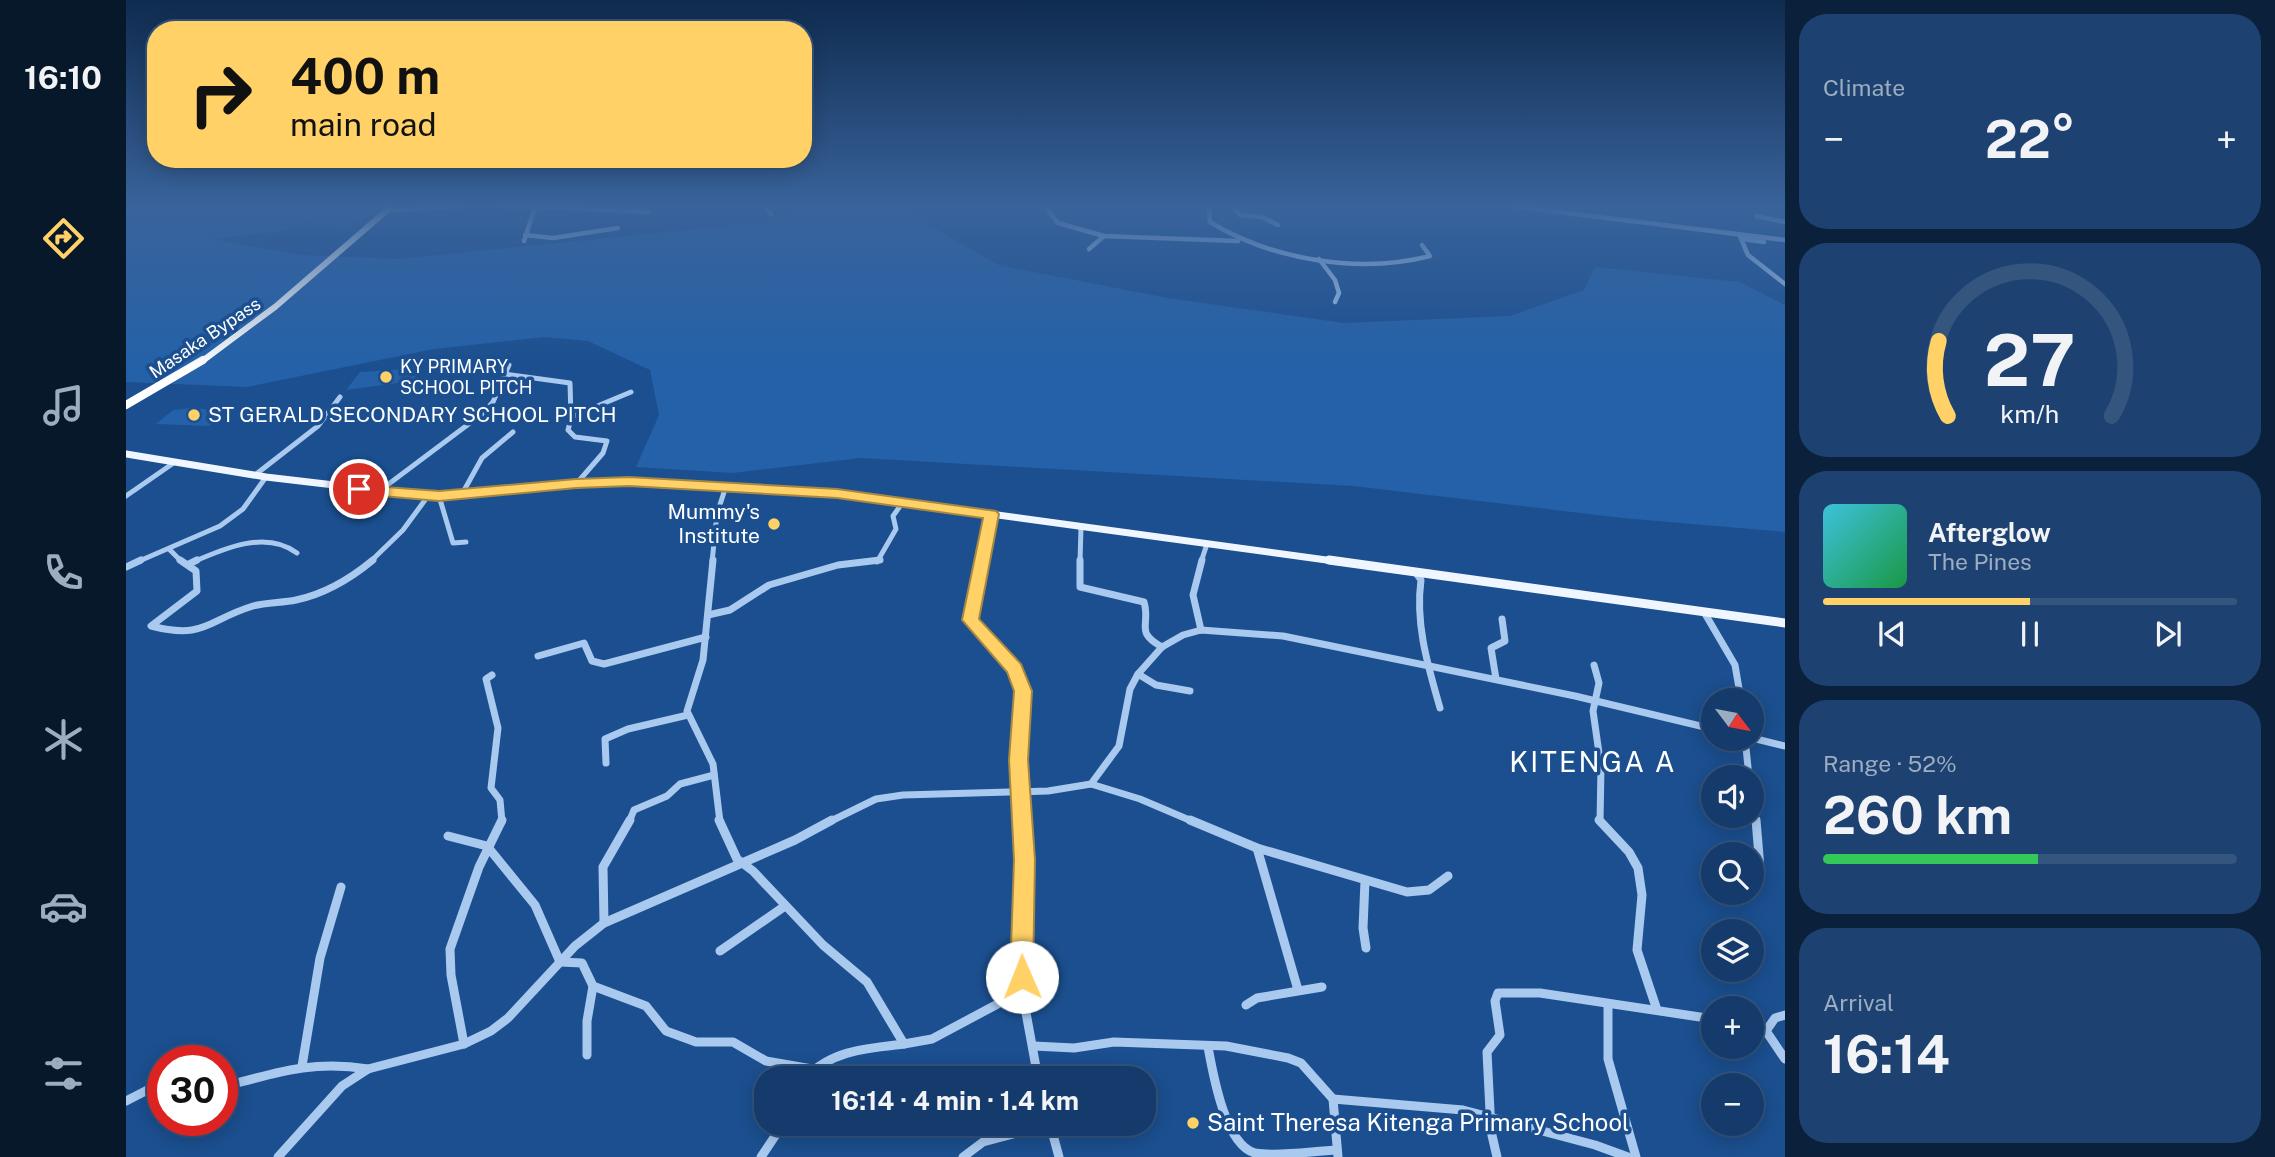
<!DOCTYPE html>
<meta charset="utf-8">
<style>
:root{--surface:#143b6b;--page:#1d4271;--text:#f1f3f6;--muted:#9dadc1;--line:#33557e;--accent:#ffd166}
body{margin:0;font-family:"Public Sans",sans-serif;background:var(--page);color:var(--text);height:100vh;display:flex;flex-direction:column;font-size:26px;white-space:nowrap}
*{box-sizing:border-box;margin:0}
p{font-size:23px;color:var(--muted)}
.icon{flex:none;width:38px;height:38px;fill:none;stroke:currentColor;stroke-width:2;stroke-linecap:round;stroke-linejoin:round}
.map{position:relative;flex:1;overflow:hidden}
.side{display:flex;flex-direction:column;gap:14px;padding:14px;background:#0b203b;width:490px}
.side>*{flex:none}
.guide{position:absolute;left:21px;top:21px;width:665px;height:147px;border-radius:28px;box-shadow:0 4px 18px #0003,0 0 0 2px var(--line);background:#ffd166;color:#111;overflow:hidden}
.needle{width:46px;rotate:122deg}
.buttons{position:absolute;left:1575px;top:688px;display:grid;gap:14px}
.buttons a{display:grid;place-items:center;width:63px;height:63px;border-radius:50%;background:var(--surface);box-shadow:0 4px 18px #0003,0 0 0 2px var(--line);font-size:35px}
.speed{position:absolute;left:21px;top:1045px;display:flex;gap:14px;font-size:35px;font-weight:700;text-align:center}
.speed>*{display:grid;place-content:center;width:91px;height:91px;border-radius:50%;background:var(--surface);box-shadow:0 4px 18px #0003,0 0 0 2px var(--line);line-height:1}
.speed .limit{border:10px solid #d22;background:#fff;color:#111}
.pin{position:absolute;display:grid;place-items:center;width:60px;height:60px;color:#fff;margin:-30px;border:4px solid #fff;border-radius:50%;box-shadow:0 2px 7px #0007}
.me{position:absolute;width:77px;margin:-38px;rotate:359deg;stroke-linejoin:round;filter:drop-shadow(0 0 5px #0008)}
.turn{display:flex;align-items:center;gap:24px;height:147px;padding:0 28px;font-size:32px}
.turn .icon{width:91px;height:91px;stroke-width:2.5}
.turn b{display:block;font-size:49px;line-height:60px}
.big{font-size:52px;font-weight:700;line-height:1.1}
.side .tile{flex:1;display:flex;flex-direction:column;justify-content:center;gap:10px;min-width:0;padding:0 24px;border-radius:28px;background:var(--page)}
.side .dial{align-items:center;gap:0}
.dial svg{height:182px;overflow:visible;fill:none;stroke:var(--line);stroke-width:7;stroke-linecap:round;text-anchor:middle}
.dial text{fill:var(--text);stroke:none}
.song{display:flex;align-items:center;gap:21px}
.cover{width:84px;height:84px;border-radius:10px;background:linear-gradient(135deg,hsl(190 70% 55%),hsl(140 70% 35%))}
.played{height:7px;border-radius:4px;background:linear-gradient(90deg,var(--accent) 50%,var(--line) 50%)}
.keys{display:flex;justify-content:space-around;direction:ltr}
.heat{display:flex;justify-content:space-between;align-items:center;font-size:38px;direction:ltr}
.charge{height:10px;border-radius:5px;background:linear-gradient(90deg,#34c759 52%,var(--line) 0)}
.trip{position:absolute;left:628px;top:1066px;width:402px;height:70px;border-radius:28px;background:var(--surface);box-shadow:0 4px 18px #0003,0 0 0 2px var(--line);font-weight:700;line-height:70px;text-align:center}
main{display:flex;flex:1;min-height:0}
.tabs{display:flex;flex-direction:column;width:126px;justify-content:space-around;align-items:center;background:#08182b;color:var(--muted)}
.tabs .icon{width:49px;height:49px}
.tabs .selected{color:var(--accent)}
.tabs b{font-size:32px;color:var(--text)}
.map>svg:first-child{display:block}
</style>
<main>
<nav class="tabs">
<b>16:10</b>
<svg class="icon selected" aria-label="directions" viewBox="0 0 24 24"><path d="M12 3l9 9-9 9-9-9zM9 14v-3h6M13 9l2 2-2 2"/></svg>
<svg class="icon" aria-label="music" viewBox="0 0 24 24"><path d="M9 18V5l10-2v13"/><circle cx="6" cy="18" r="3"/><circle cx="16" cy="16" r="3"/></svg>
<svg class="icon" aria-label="phone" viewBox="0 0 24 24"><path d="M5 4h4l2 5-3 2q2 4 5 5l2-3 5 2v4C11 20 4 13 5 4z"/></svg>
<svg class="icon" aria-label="climate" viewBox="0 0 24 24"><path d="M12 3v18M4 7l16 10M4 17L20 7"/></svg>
<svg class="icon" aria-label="car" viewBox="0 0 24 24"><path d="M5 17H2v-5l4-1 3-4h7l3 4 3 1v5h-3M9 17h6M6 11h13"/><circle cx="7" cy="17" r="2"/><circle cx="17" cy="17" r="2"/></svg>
<svg class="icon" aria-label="filters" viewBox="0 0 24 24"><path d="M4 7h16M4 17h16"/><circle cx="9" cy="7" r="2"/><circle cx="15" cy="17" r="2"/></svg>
</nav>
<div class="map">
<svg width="1659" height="1157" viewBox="0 0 1659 1157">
<rect width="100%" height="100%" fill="#1b4f8f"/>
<g fill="#2461a8">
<polygon points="0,206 257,206 221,229 178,222 158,231 86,239 175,255 273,259 658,220 677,206 780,206 783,213 872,265 1042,298 1218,323 1384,316 1458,290 1469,267 1614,282 1659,305 1659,532 1496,518 1227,486 735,458 607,473 510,467 533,415 524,370 462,341 418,337 308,349 121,387 0,382"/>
<polygon points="295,368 287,381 220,390 234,372"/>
<polygon points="66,408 99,411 83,426 30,424 47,410"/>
</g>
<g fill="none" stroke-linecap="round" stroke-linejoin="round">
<g stroke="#a9c9ee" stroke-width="4.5">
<polyline points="374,206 395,206"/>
<polyline points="394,206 522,212"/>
<polyline points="639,206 645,214"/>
<polyline points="918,206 932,223 978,236 963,249"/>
<path d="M1083,206l1,16c62,38 149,52 220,34l-8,-11"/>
<polyline points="1106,206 1114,215 1136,217 1152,225"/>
<polyline points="1383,206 1659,240"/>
<polyline points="258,211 338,206"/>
<polyline points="1630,216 1659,222"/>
<polyline points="1613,234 1622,255 1659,284"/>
<polyline points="399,235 427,238 492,228"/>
<polyline points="978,236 1112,241"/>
<polyline points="1616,239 1638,242"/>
<polyline points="398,241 409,207"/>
<polyline points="1193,259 1209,280 1213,293 1209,302"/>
</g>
<g stroke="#a9c9ee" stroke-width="5">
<polyline points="379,374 444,383 445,419 442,430 449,437 481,441 477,453 451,483"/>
<polyline points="445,417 505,392"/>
<polyline points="129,475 192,426 214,397"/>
<polyline points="252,492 356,414 367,402 383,365"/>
<polyline points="336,494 356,458 387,432"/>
<polyline points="0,496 49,462"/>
<polyline points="313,496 327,543 340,542"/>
<polyline points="43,549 56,562"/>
<polyline points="11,562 94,526 117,509 140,477"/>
<path d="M67,562c32,-14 73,-32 104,-9"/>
<polyline points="244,562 277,530 302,496"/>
<polyline points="586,562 591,514 600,486"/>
<polyline points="751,562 770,529 767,516 777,502"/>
<polyline points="856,562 865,515"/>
<polyline points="954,562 955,527"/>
<polyline points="1075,562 1081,544"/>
</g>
<g stroke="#a9c9ee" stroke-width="7">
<path d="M54,560l16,11 1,20 -46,35c54,14 56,-6 102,-20 14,-4 29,-3 43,-6 29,-6 54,-21 77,-40"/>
<polyline points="587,560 577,660 561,711 587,764 594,822"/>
<polyline points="856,560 844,620 889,669 897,691 893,760 896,822"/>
<path d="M954,560v27l64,15c7,24 -10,29 18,45"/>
<polyline points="63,564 71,560"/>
<polyline points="0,567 15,560"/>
<path d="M1290,573l5,7c-6,44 7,86 19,128"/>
<polyline points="1578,612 1609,665 1615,700"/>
<polyline points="582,615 604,610 643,585 712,565 754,560"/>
<polyline points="1075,630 1067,595 1076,560"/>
<polyline points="412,656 458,643 466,661 478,664 580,637"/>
<polyline points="1468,665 1473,683 1467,711 1475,767 1474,822"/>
<polyline points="1012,674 1030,685 1064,691"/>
<polyline points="366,675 360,679 372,728 365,788 374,800 376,822"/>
<polyline points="1370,679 1365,648 1379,641 1376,619"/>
<polyline points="1619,738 1623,777"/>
<polyline points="1626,738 1659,746"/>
<polyline points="480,763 479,739 502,729 562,715"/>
<polyline points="965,784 1014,799 1068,822"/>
<polyline points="1626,795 1630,822"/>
<polyline points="503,822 508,810 541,796 554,784 588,775"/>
<polyline points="703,822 750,799 777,795 922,791 965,784 993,746 1004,689 1012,674 1036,647 1057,635 1075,630 1157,636 1449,696 1587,729"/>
</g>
<g stroke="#a9c9ee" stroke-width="9">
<polyline points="593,820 611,859 627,871 697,945 741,982 778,1044 806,1039 896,991"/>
<polyline points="896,820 896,991 912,1078"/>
<polyline points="1064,820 1131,848 1281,892 1303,890 1322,876"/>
<polyline points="1473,820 1503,852 1512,868 1516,895 1511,950 1530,1007"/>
<polyline points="1630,820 1634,868"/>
<polyline points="322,836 361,846 409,905 434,962 456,963 467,986 520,1006 540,1031 570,1042 607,1042 640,1061 686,1069"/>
<polyline points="1131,848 1172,990"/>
<polyline points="1239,881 1237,928 1240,948"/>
<polyline points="478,923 477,867 504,820"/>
<polyline points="594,951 659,906"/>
<polyline points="1120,1005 1131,998 1196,987"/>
<polyline points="1482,1006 1482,1059 1510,1157"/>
<polyline points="1626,1029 1640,1031 1659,1059"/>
<polyline points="1640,1031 1649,1018 1659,1015"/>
<polyline points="338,1044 325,975 324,949 353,867 376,820"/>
<polyline points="908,1046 948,1048 988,1042 1100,1046 1162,1058 1175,1063 1207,1099 1212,1157"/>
<path d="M1082,1047c5,27 17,98 47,106 24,4 57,-2 82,-3"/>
<polyline points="461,1055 461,1021 467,986"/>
<polyline points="176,1066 194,958 215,887"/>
<path d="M680,1078c25,-28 63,-30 98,-34"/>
<path d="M96,1087c54,-14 89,-27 146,-18"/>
<polyline points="1207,1099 1337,1110 1469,1145 1502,1157"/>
<polyline points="0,1101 37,1082"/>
<polyline points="924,1124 933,1157"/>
<polyline points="152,1157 216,1086 242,1069 338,1044 365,1031 382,1018 449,946 478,923 669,840 706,820"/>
<polyline points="635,1157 657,1124"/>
<polyline points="837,1157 857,1142 924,1124"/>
<polyline points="1371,1157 1365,1131 1361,1052 1374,1035 1369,1001 1372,993 1414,993 1587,1019"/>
</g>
<polyline stroke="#f0f6ff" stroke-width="7" points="0,454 140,477 302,496 491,482 711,493 1215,562"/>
<polyline stroke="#f0f6ff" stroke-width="9" points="1203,560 1659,623"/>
<polyline stroke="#fff" stroke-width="6" points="75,362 149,307 266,206"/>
<polyline stroke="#fff" stroke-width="8" points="0,405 77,360"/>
</g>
<linearGradient id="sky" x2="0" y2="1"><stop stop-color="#0f2b4f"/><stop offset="0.56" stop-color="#39639b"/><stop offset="1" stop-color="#39639b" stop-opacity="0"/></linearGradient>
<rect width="1659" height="368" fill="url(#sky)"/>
<polygon fill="#ffd166" stroke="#a68842" stroke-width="2" points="503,477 711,489 870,511 873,514 853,619 895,664 906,691 902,760 909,860 907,977 904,985 896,988 888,985 884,977 888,860 883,760 888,691 881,672 836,620 857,518 711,498 503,486 450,488 313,501 233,494 226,489 233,485 313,491 450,479"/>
<g fill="#ffd166" stroke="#1b4f8f" stroke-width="2.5">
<circle cx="260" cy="377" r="7"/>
<circle cx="68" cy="415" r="7"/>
<circle cx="648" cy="524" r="7"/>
<circle cx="1067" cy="1123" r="7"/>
</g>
<g text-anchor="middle" stroke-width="7" stroke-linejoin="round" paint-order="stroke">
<g font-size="18" fill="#fff" stroke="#1b4f8f">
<text transform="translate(79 338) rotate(-34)" y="6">Masaka Bypass</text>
</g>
<g font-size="18" fill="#fff" stroke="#1b4f8f" text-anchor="start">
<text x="274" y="373">KY PRIMARY<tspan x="274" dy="21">SCHOOL PITCH</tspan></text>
</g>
<g font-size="21" fill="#fff" stroke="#1b4f8f" text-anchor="start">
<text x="82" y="422">ST GERALD SECONDARY SCHOOL PITCH</text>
<text x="634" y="519" text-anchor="end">Mummy's<tspan x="634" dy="24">Institute</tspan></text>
</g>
<g font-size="24" fill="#fff" stroke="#1b4f8f" text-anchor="start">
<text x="1081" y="1131">Saint Theresa Kitenga Primary School</text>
</g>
<g font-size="28" letter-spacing="2" fill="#fff" stroke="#1b4f8f">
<text x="1467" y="772">KITENGA A</text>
</g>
</g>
</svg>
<div class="buttons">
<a><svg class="needle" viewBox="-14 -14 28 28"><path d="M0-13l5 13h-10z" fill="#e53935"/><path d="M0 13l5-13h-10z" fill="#9dadc1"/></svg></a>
<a><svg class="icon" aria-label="sound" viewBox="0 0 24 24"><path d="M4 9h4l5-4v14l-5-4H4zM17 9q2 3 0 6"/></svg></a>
<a><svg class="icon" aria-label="search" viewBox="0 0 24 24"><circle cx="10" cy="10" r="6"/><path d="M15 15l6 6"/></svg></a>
<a><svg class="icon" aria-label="layers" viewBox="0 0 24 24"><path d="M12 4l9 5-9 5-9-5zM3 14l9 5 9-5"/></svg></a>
<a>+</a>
<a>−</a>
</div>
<div class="speed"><div class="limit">30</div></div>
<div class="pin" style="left:233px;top:489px;background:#d93025"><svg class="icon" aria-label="arrive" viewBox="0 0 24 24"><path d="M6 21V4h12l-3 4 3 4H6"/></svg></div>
<svg class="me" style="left:896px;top:977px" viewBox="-20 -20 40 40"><circle r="19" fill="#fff"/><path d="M0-13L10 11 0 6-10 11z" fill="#ffd166"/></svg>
<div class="trip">16:14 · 4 min · 1.4 km</div>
<div class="guide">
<div class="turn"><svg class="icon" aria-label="right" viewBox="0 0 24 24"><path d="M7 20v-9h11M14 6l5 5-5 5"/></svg><div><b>400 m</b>main road</div></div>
</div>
</div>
<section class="side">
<div class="tile"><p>Climate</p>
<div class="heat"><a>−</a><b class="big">22°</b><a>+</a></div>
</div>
<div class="tile dial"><svg viewBox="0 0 100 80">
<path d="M14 69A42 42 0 1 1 86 69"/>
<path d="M14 69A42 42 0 0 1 10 36" stroke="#ffd166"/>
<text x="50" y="56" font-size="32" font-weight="700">27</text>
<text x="50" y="72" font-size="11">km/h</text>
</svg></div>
<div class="tile">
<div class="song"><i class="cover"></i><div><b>Afterglow</b><p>The Pines</p></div></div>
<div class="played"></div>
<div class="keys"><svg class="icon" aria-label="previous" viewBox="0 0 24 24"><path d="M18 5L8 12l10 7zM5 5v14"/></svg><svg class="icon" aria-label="pause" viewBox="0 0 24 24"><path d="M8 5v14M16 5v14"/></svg><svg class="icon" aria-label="next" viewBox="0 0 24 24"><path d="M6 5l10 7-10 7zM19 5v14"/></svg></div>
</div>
<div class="tile"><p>Range · 52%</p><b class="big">260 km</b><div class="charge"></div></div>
<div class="tile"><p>Arrival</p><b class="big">16:14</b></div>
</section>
</main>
